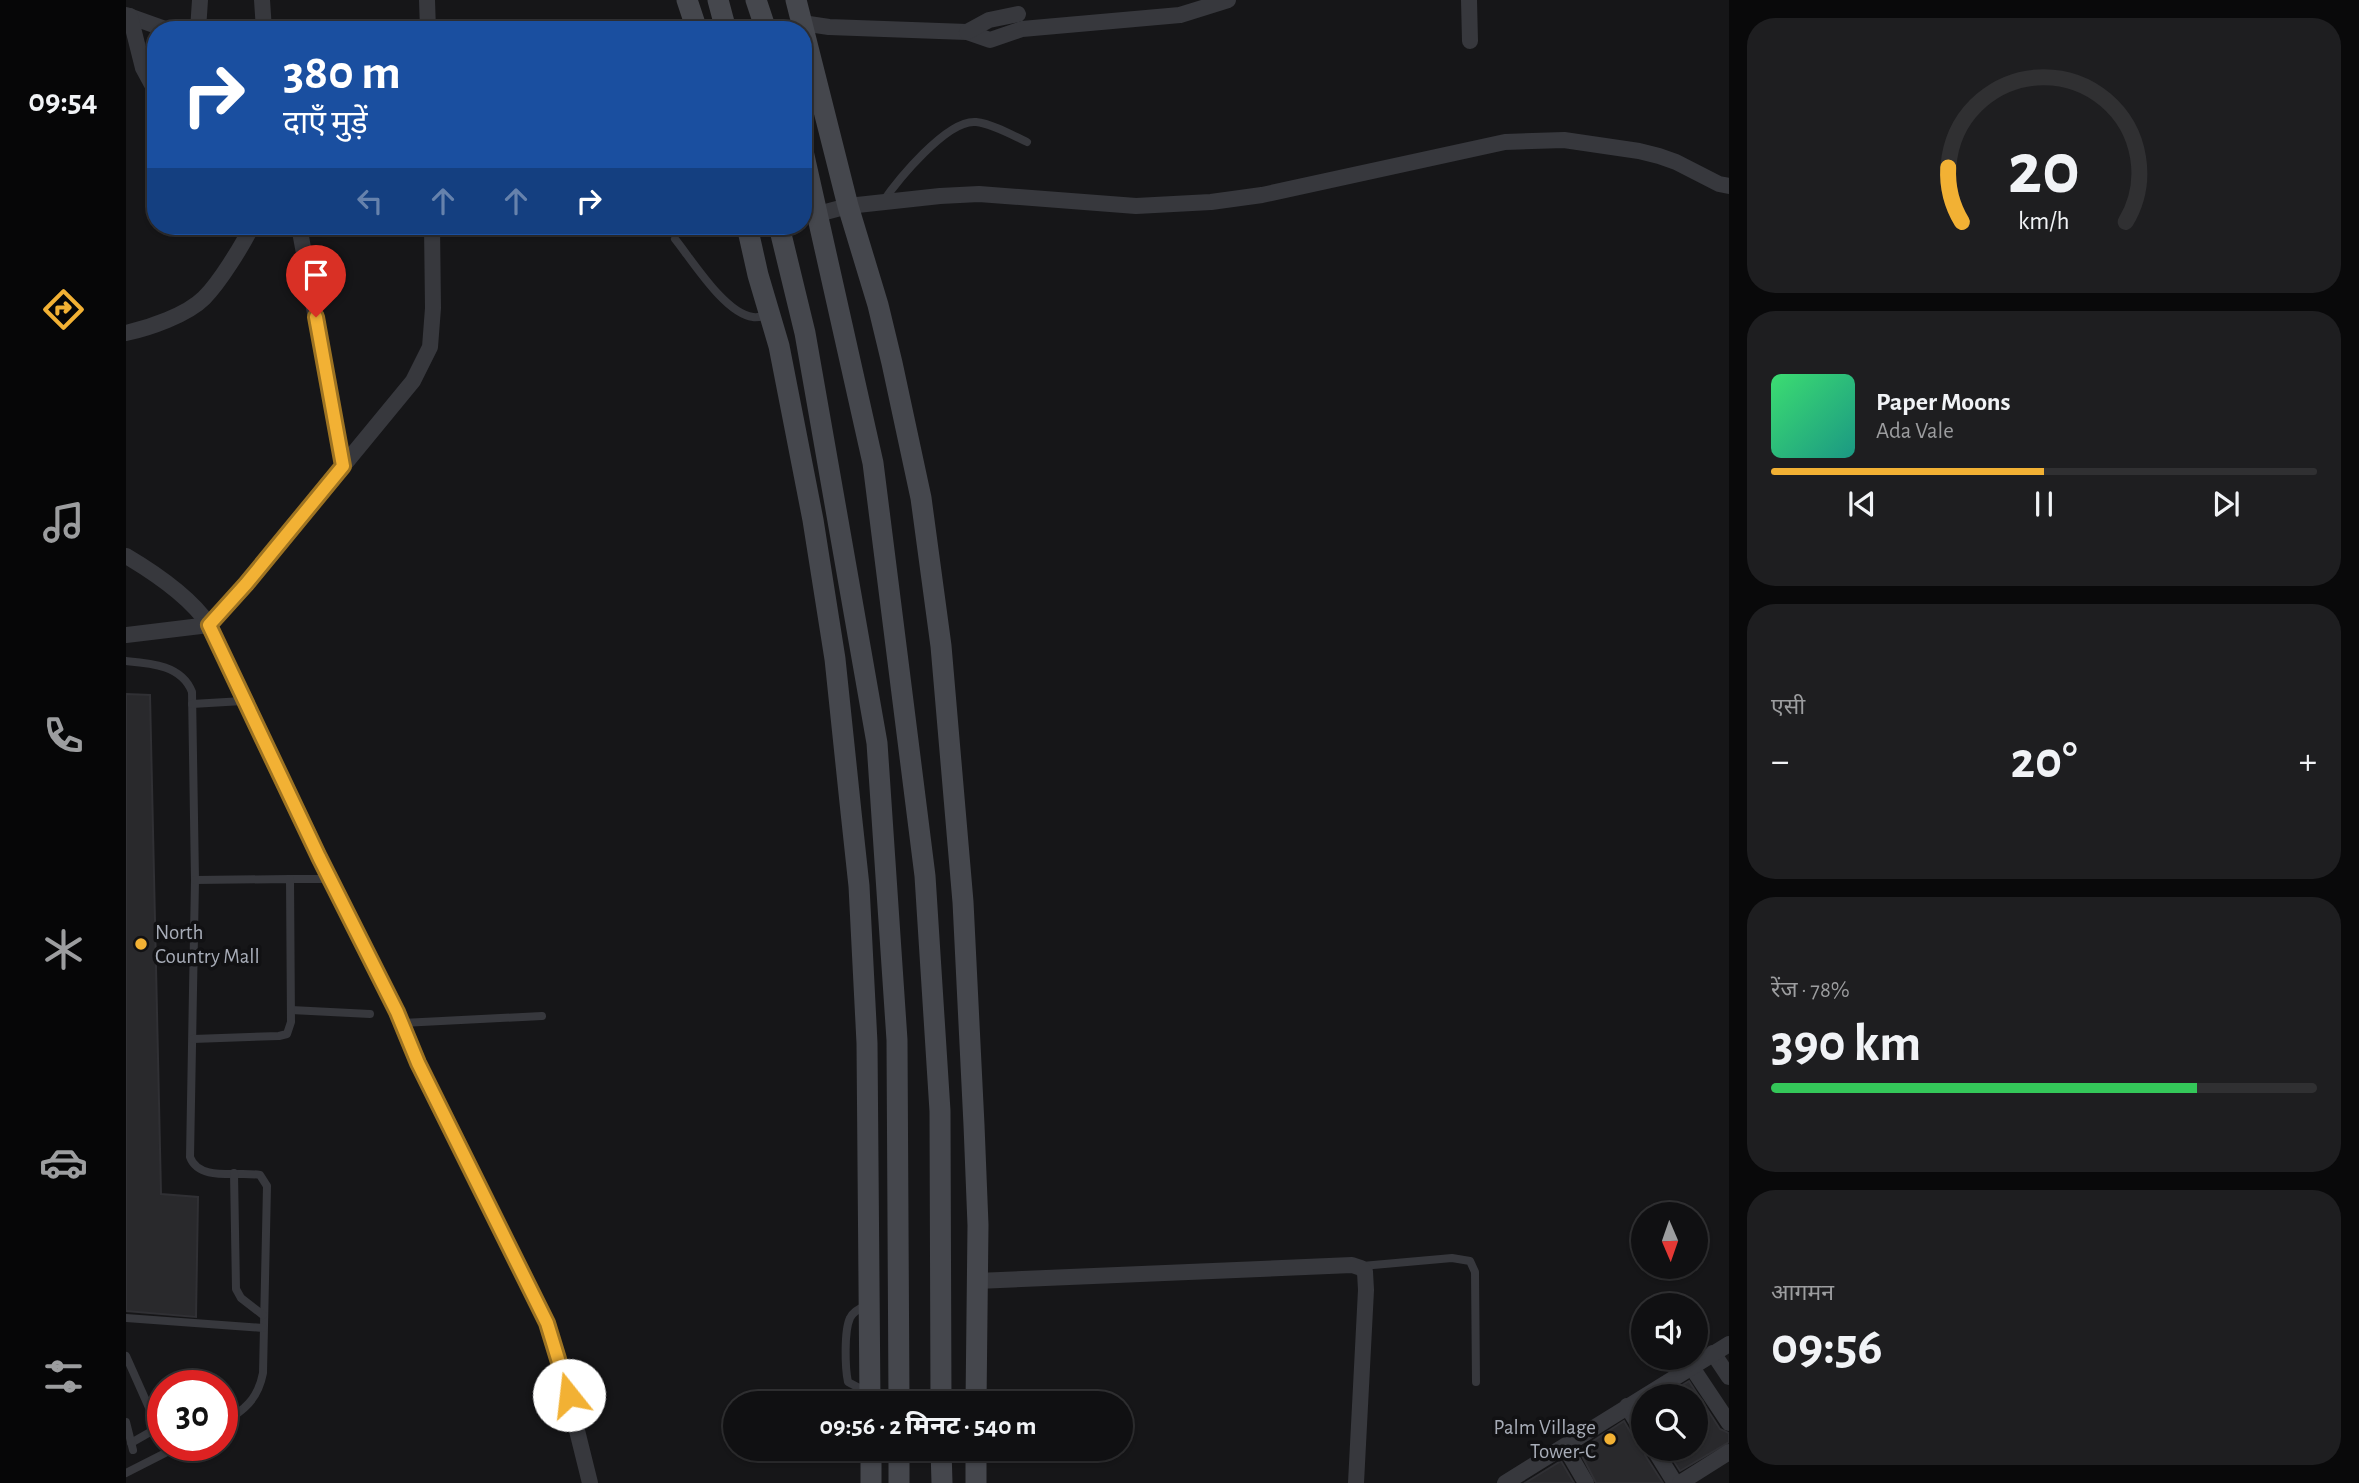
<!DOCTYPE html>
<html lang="hi">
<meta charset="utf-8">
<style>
:root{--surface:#101012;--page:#1e1e20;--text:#f1f3f6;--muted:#9c9d9f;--line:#303032;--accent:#f2b134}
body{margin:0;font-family:"Alegreya Sans","Noto Sans Devanagari",sans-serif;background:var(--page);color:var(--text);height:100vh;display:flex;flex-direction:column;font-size:26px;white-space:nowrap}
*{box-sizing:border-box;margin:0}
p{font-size:23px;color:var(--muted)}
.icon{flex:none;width:38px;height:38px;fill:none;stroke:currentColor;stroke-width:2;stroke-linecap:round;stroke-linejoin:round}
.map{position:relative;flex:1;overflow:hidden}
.details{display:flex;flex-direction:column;gap:18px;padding:18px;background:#09090a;width:630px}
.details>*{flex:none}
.hud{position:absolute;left:21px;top:21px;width:665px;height:214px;border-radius:28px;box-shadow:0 2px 5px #0004,0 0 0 2px var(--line);background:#1a4fa0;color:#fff;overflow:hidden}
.needle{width:46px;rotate:178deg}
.fabs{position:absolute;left:1505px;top:1202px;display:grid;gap:14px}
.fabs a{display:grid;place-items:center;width:77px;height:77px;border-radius:50%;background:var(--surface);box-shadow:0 2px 5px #0004,0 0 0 2px var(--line);font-size:35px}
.speed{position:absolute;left:21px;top:1370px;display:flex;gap:14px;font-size:35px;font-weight:700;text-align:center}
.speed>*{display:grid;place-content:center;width:91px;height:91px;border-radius:50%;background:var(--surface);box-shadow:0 2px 5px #0004,0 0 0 2px var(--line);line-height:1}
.speed .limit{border:10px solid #d22;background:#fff;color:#111}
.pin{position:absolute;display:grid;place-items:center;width:60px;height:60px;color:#fff;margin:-72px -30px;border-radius:50% 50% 50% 0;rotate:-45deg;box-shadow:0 0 7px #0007}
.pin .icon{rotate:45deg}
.me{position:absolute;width:77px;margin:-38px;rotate:344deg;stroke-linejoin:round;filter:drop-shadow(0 0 5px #0008)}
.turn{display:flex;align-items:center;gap:24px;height:147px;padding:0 21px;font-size:32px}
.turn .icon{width:91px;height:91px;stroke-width:2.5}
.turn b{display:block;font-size:49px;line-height:60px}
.lanes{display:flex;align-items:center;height:66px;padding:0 21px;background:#0003;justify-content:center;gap:35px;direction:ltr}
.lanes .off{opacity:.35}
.big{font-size:52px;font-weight:700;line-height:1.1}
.details .tile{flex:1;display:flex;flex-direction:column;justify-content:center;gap:10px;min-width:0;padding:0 24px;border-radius:28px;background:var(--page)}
.details .dial{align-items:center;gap:0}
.dial svg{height:182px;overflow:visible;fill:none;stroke:var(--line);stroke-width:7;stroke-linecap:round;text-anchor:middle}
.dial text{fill:var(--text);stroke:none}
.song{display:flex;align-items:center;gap:21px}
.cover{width:84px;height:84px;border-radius:10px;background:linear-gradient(135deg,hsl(140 70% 55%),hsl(170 70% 35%))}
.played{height:7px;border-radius:4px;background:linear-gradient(90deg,var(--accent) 50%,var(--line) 50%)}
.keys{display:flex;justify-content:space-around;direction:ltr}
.heat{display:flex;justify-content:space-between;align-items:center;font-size:38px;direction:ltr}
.charge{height:10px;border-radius:5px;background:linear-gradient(90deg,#34c759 78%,var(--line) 0)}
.trip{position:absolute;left:597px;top:1391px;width:410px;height:70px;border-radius:35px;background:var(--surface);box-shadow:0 2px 5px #0004,0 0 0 2px var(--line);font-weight:700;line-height:70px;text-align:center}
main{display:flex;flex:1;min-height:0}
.menu{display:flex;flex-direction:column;width:126px;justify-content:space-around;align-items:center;background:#060607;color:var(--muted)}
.menu .icon{width:49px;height:49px}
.menu .current{color:var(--accent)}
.menu b{font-size:32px;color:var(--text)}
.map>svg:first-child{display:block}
</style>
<main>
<nav class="menu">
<b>09:54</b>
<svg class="icon current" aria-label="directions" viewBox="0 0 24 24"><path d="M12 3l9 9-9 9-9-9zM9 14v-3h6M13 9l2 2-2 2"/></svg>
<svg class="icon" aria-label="music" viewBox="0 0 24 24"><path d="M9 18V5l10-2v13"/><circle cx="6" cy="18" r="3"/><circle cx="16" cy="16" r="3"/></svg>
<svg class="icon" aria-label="phone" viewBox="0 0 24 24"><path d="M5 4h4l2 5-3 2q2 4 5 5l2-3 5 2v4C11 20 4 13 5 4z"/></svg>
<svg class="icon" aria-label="climate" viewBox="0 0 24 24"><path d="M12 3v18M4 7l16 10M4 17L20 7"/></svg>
<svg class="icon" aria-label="car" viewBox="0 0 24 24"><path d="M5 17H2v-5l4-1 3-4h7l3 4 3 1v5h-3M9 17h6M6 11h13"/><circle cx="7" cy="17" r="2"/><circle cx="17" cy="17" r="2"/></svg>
<svg class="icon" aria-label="filters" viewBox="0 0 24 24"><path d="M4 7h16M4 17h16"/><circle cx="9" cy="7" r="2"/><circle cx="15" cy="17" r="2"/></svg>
</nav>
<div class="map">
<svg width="1603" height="1483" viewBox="0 0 1603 1483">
<rect width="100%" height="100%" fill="#161618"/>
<g fill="#29292c" stroke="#303034" stroke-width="2">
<polygon points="0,694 24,695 35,1194 72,1197 70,1317 0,1311"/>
<polygon points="1563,1381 1594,1429 1603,1433 1603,1442 1554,1471 1540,1449 1570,1449 1570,1396 1538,1396"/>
<polygon points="1498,1421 1508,1438 1517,1442 1519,1455 1537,1483 1470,1483 1453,1450"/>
<polygon points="1435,1461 1448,1483 1399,1483"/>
</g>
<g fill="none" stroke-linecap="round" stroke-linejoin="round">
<g stroke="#37383d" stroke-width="8">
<path d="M756,203c15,-22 65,-84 94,-81 17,2 36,13 51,20"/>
<path d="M549,239c17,21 50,75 78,78 6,1 11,-1 17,-3"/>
<path d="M0,661c24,2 56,4 66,31l3,188 -5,277c9,25 49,14 70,18l7,11 -4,187c-5,26 -19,38 -41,50"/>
<polyline points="66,704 117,701"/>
<polyline points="164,879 203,879"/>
<polyline points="165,1010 244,1014"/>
<polyline points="276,1023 416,1016"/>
<polyline points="67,1039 153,1036 161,1034 165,1022 164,879 69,880"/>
<polyline points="108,1173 110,1289 115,1298 137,1315"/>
<polyline points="1236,1266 1326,1258 1344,1261 1349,1272 1350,1382"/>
<polyline points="0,1318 137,1328"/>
<polyline points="0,1356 29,1421 26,1431 5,1443"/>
<path d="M741,1392l-19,-10c-3,-14 -4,-51 2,-64 3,-7 11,-10 18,-14"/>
<polyline points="0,1422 7,1450"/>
<polyline points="0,1473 53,1446"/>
</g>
<g stroke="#37383d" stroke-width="16">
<polyline points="136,0 138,30"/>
<polyline points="301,0 302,30"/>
<polyline points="1343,0 1344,41"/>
<polyline points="0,15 42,30"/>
<polyline points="4,16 17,68 30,92"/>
<polyline points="676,23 703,27 841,32 864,40 896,29 1054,15 1102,0"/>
<polyline points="72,30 74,0"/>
<polyline points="841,32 863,20 892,14"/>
<polyline points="692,214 722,206 814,196 853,194 1010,206 1085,202 1136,195 1379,142 1438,140 1513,151 1533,156 1550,162 1593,184 1603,186"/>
<polyline points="173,226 217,466"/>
<path d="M0,333c23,-5 61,-18 78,-35 16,-16 38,-52 48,-72"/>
<path d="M0,556c27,16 65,42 83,69l121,254 67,132 21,52 129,260 16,51 27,109"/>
<polyline points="0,635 83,625 120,584 287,381 304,347 307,308 306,226"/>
<polyline points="851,1281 1226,1265 1235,1268 1239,1272 1240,1290 1230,1483"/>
<polyline points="1587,1353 1603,1377"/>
<polyline points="1565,1366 1603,1423"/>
<polyline points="1501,1406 1517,1432"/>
<polyline points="1439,1447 1460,1483"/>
<polyline points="1528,1449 1549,1483"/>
<polyline points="1379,1483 1603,1344"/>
<polyline points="1554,1483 1603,1452"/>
</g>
<g stroke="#45474d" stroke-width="21">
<polyline points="561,0 571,30"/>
<polyline points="592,0 600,30"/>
<polyline points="630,0 640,30"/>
<polyline points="670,0 722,206 752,305 766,363 795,498 815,646 837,902 848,1125 852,1225 850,1404"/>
<polyline points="677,151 747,463 799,876 814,1111 815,1404"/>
<polyline points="621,226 632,275 653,346 687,520 709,659 725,812 733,886 741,1043 744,1404"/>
<polyline points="653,226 679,333 751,743 771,1040 773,1404"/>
<polyline points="773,1449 773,1483"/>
<polyline points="815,1449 816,1483"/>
<polyline points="745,1483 745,1449"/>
<polyline points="850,1483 850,1449"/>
</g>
</g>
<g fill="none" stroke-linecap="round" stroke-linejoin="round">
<g stroke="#9d7322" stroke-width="18">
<polyline id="route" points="190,317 217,466 120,584 83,625 193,857 271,1012 292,1063 421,1323 443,1395"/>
</g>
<use href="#route" stroke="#f2b134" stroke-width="12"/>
</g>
<g fill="#f2b134" stroke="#111113" stroke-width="2.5">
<circle cx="15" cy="944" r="7"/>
<circle cx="1484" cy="1439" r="7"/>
</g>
<g text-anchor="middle" stroke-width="7" stroke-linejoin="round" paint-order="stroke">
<g font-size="21" fill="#a8adb8" stroke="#111113" text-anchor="start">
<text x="29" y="939">North<tspan x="29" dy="24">Country Mall</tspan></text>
<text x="1470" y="1434" text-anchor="end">Palm Village<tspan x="1470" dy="24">Tower-C</tspan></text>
</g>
</g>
</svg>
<div class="fabs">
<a><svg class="needle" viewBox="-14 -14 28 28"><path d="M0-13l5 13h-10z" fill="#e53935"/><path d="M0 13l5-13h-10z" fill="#9c9d9f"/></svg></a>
<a><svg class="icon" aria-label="sound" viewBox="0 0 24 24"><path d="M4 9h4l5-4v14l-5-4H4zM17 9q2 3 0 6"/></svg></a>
<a><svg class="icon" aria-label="search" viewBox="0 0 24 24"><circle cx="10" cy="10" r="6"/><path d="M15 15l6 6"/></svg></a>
</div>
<div class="speed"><div class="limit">30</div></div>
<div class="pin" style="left:190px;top:317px;background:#d93025"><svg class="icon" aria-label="arrive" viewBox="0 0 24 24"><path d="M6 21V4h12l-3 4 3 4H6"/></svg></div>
<svg class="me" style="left:443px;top:1395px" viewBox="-20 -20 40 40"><circle r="19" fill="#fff"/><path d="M0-13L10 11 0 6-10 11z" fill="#f2b134"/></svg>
<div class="trip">09:56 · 2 मिनट · 540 m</div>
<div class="hud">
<div class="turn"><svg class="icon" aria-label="right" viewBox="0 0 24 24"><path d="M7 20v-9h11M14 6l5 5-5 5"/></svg><div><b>380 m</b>दाएँ मुड़ें</div></div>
<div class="lanes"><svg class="icon off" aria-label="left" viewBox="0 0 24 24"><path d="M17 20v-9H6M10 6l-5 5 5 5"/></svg><svg class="icon off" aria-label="ahead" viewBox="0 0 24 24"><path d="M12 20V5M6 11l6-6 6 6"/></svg><svg class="icon off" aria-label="ahead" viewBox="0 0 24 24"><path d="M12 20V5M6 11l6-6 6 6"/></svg><svg class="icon" aria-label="right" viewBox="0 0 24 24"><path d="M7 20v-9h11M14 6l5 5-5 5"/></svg></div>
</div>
</div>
<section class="details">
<div class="tile dial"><svg viewBox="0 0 100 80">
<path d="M14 69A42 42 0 1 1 86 69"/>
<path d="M14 69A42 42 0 0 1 8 45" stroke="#f2b134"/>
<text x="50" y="56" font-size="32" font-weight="700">20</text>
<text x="50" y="72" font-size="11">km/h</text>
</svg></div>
<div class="tile">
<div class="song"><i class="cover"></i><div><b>Paper Moons</b><p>Ada Vale</p></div></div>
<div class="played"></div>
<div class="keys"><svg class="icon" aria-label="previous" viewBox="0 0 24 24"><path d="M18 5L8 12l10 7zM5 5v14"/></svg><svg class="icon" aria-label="pause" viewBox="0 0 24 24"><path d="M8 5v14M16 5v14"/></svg><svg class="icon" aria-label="next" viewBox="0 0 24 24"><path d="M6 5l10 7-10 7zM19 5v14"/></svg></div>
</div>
<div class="tile"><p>एसी</p>
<div class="heat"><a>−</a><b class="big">20°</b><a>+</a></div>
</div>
<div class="tile"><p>रेंज · 78%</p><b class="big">390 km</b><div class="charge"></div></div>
<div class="tile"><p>आगमन</p><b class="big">09:56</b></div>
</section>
</main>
